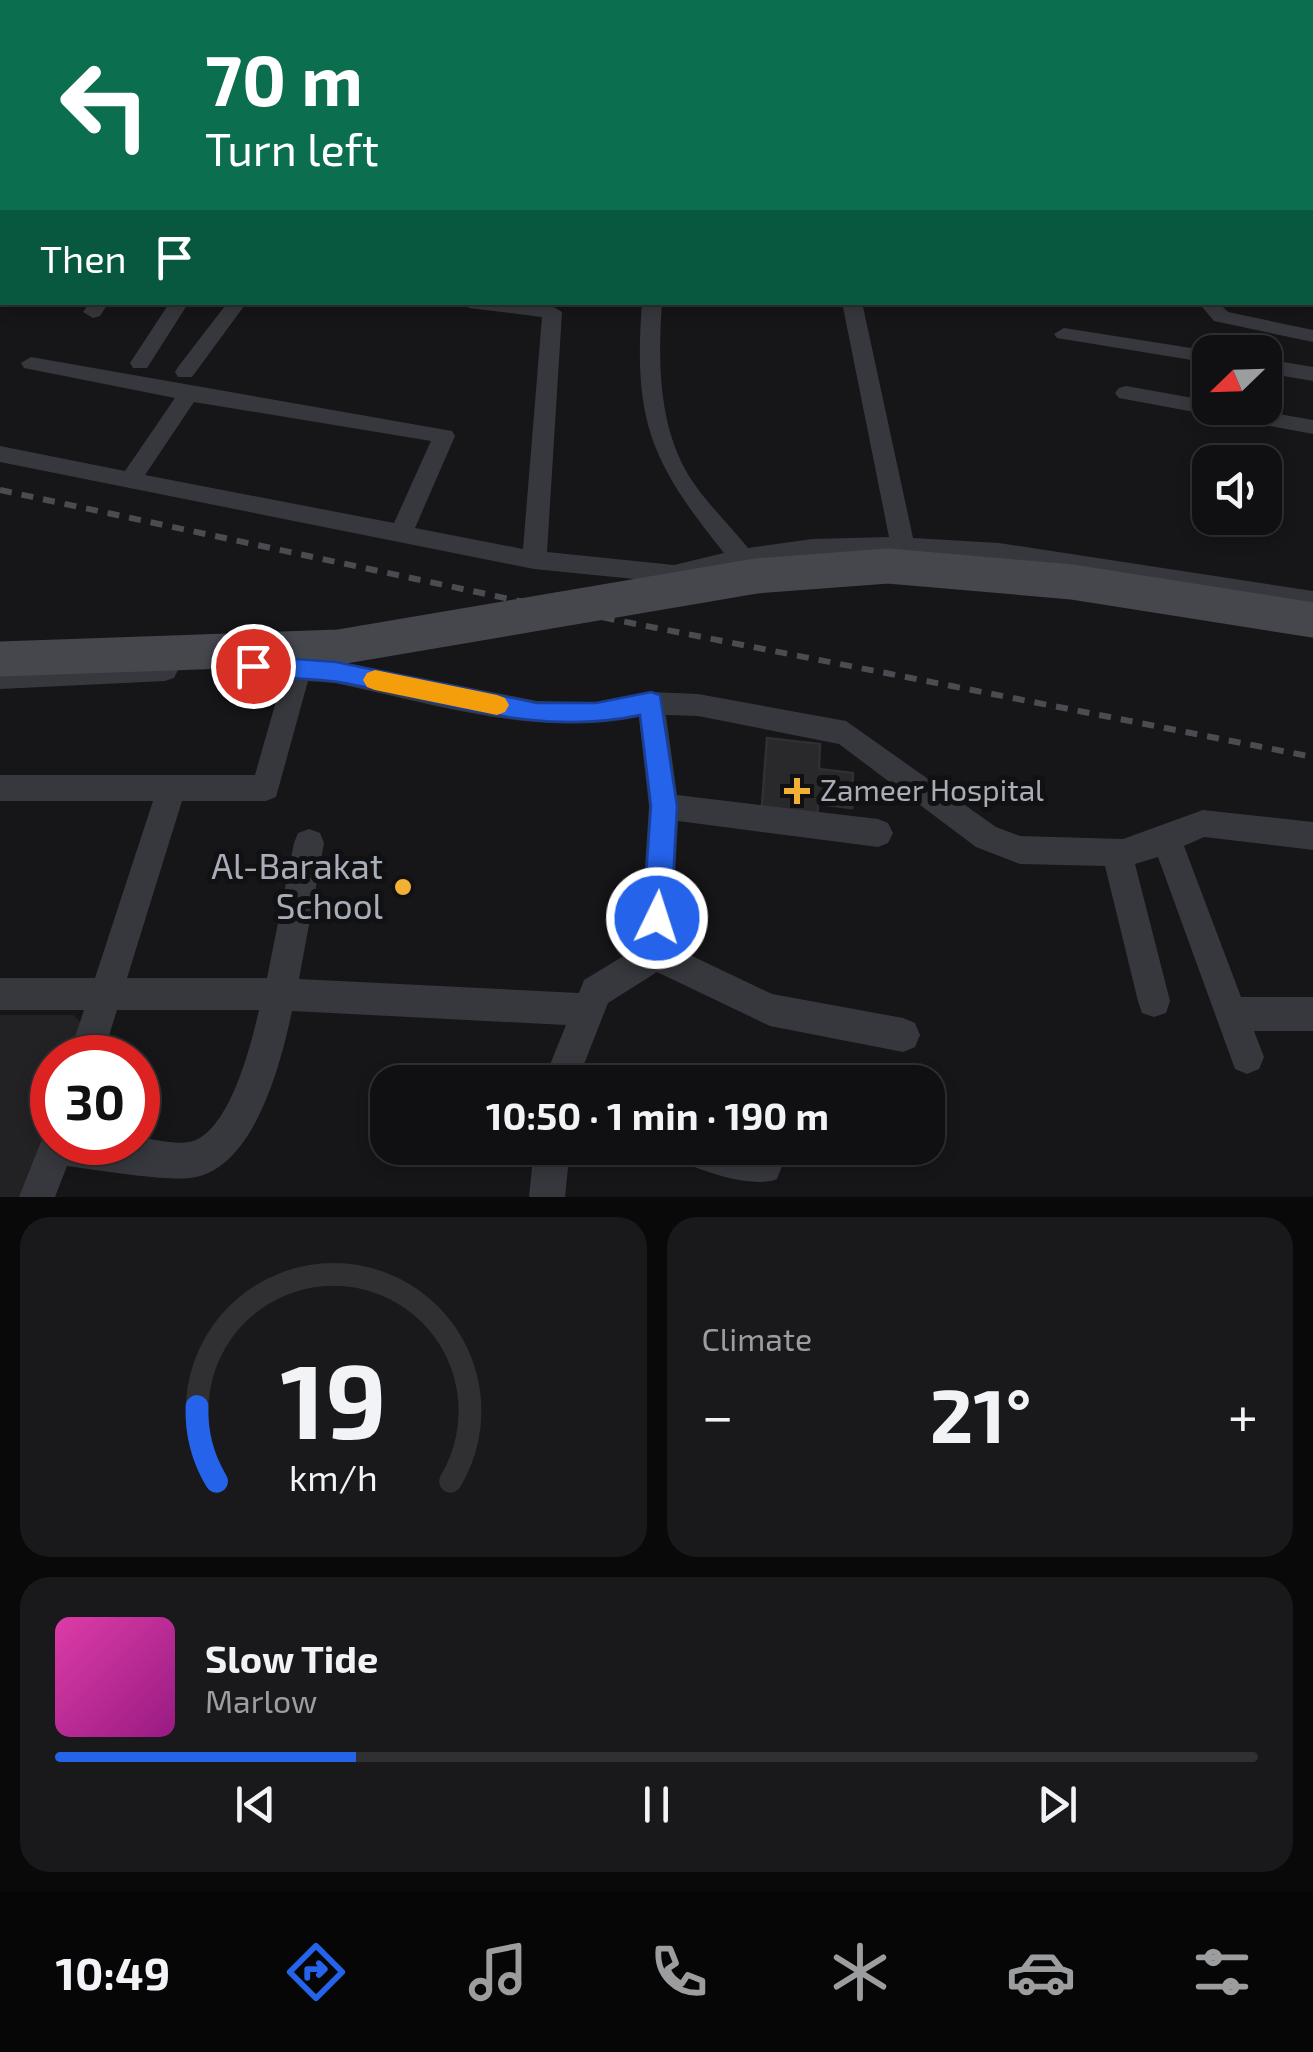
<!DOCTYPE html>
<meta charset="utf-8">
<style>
:root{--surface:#101012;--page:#19191b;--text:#f1f3f6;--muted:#9c9d9f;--line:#303032;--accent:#2563eb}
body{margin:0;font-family:"Exo 2",sans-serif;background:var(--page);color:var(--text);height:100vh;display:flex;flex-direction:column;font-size:38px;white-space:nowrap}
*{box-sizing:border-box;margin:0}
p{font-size:32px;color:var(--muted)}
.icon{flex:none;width:55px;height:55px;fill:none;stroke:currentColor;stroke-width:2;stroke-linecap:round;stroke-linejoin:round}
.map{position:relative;height:1197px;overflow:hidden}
.details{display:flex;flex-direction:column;gap:20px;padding:20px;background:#09090a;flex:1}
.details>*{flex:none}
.guide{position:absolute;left:0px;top:0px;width:1315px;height:305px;box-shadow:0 5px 15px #0003,0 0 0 2px var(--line);background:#0b6e4f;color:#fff;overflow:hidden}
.needle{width:65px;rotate:247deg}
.tools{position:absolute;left:1192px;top:335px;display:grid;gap:20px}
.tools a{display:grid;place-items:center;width:90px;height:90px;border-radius:20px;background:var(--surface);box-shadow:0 5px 15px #0003,0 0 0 2px var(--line);font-size:50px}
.speed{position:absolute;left:30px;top:1035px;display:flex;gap:20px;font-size:50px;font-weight:700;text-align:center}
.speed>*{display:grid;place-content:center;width:130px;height:130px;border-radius:50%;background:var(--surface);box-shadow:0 5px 15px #0003,0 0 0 2px var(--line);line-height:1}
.speed .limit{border:15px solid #d22;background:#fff;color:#111}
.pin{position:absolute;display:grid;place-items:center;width:85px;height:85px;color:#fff;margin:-42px;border:5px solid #fff;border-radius:50%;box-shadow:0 2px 10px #0007}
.me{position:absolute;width:110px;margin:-55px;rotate:4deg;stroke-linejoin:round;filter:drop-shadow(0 0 8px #0008)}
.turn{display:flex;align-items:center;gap:35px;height:210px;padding:0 40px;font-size:45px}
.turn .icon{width:130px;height:130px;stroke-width:2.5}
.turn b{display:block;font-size:70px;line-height:85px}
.then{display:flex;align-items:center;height:95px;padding:0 40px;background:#0003;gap:20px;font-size:38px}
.big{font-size:75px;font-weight:700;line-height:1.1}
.details .tile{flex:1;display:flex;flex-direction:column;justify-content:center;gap:15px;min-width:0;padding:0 35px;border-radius:30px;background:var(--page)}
.details .dial{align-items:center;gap:0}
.dial svg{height:260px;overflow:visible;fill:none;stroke:var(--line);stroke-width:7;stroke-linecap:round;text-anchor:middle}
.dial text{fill:var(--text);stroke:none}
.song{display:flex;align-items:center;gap:30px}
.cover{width:120px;height:120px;border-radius:15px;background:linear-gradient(135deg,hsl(320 70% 55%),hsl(310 70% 35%))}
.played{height:10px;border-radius:5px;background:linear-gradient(90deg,var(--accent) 25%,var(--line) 25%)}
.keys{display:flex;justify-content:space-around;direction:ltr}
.heat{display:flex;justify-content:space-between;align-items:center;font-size:55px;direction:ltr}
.details .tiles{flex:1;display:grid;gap:20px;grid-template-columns:1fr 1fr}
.tile:last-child{grid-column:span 2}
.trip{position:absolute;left:370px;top:1065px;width:575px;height:100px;border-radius:30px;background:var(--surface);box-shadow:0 5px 15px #0003,0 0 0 2px var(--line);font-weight:700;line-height:100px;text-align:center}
.tabs{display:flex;height:160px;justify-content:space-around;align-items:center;background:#060607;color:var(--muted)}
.tabs .icon{width:70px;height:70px}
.tabs .current{color:var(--accent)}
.tabs b{font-size:45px;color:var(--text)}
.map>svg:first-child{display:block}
</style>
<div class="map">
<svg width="1313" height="1197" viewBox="0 0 1313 1197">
<rect width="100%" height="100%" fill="#161618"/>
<polygon fill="#222225" points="0,1015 73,1015 93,1033 83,1057 52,1058 52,1138 30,1197 0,1197"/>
<polygon fill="#29292c" stroke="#303034" stroke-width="2.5" points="767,738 820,744 819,769 853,773 852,808 818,804 817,825 761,818"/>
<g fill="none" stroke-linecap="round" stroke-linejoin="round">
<g fill="#37383d" fill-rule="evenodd">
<polygon points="169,0 186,0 188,2 171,2"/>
<polygon points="755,0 769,0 770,2 757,2"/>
<polygon points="909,0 923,0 923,2 910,2"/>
<polygon points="939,0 953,0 954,2 941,2"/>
<polygon points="1012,0 1026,0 1026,2 1013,2"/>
<polygon points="1093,0 1141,0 1143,2 1095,2"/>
<polygon points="1151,0 1165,0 1166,2 1153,2"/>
<polygon points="1189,0 1203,0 1204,2 1191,2"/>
<polygon points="1246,0 1261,0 1263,2 1248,2"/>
<polygon points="1313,0 1313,8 1312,8 1312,2 1306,2"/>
<rect x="1312" y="35" width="1" height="9"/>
<rect x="1312" y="73" width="1" height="8"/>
<rect x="1312" y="134" width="1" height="10"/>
<rect x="1312" y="171" width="1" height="10"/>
<rect x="1312" y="226" width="1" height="10"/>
<polygon points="90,302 109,302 100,316 93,318 83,312"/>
<polygon points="170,302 189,302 147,368 133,368 130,363"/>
<polygon points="228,302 247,302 192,377 178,377 175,372 178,367"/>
<path d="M460,302c28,0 79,-8 102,10l-15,240 127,13 50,-12c-73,-91 -91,-131 -82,-251h20c-4,58 -4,123 27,174 16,26 40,48 59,72l64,-9 77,-2 -47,-235h20l51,236 86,5 314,48v20l-314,-50 -96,-6 -91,2 -70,10 -68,16 -140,-14 -534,-107v-16l125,25 50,-73 -151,-30 -3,-5 10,-6 421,74 3,5 -40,92 108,21 19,-232 -73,-9zM194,402l237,39 -37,82 -249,-48z"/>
<polygon points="1198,302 1218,302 1228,312 1313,330 1313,342 1214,321"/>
<polygon points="1064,328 1210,351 1217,352 1210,352 1210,363 1057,338 1054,334"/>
<polygon points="1265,359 1313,367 1313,381 1265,373"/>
<polygon points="1126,386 1210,401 1210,408 1245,408 1313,420 1313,434 1119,398 1115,393 1119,388"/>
<path d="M234,656l101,5 202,40 59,1 55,-10 47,2 148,27 150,106 24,9 103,3 80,-29 110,12v28l-109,-13 -20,9 57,151h72v34h-59l10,26 -5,12 -12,5 -12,-5 -77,-212 -23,7 35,137 -4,12 -12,4 -12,-4 -4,-12 -33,-135 -85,-2 -44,-17 -137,-103 -141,-28 -32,-1 11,80 201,24 10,4 5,10 -5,10 -10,4 -200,-26 -7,125 101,48 131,24 12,5 5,12 -5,12 -12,5 -133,-26 -113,-54 -49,31 -31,79h-34l23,-57 -274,-14c-11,52 -38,160 -102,167 -28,3 -92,-8 -123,-12l-12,31h-36l27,-68 6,-2v15h86v-5c16,2 39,9 55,4 37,-12 58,-96 66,-131h-142l-15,48h-34l16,-48h-84v-32h95l58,-177h-153v-26h255l27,-95 -57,-5 -4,-8 4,-8zM308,681l27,2c100,21 202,55 304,34l10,89 -9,140 -56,34 -5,13 -280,-14 25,-136 -4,-10 -11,-4 -11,4 -4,10 -27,135h-140l55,-177h84l10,-4z"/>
<polygon points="165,659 174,662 178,670 174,678 165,681 0,689 0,667"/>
<polygon points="534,1148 570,1148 565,1197 529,1197"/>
<path d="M673,1148h89l15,5 5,13 -5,13c-26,10 -73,-8 -99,-18z"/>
</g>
<g stroke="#63666e" stroke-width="45">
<polyline points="210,2 216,0"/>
<polyline points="0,80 2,79"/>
</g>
<polyline stroke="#4a4c52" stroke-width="6" stroke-dasharray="12 10" stroke-linecap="butt" points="0,490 514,600 1313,757"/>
<polyline stroke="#45474d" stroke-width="35" points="0,659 339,647 756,576 888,566 1072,582 1313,620"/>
</g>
<path fill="#2563eb" stroke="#184099" stroke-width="2.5" d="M253,656l83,6 201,41h59l55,-11 9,3 17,111 -6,112 -4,9 -10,4 -10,-4 -4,-9 8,-112 -11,-91c-109,23 -196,-16 -302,-33 -28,-4 -57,-4 -85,-6l-8,-3 -4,-7 4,-7z"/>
<polygon fill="#f59e0b" points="375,670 497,695 505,698 509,705 505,712 497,715 375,690 367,687 363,680 367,673"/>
<g fill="#f2b134" stroke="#111113" stroke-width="4">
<path d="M792 776h10v10h10v10h-10v10h-10v-10h-10v-10h10z"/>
<circle cx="403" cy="887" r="10"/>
</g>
<g text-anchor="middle" stroke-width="10" stroke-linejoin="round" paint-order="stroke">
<g font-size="30" fill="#a8adb8" stroke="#111113" text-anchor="start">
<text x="820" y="801">Zameer Hospital</text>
</g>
<g font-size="35" fill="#a8adb8" stroke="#111113" text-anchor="end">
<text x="383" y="879">Al-Barakat<tspan x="383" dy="40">School</tspan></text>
</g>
</g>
</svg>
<div class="tools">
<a><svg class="needle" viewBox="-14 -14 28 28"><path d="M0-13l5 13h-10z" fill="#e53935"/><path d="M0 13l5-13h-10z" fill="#9c9d9f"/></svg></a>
<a><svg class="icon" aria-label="sound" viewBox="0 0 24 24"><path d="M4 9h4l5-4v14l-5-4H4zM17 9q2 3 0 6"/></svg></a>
</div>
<div class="speed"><div class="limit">30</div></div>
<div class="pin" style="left:253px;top:666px;background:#d93025"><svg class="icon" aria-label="arrive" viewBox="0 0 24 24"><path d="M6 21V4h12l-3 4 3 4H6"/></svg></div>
<svg class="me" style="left:657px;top:918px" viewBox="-20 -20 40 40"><circle r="17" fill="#2563eb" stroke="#fff" stroke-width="3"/><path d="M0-11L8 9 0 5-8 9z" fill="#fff"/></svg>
<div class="trip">10:50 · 1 min · 190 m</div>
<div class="guide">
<div class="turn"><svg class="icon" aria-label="left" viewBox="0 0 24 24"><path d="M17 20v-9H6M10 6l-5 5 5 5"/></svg><div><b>70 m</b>Turn left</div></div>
<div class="then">Then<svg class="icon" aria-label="arrive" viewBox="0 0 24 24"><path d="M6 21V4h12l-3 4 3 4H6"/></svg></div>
</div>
</div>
<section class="details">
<div class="tiles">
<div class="tile dial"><svg viewBox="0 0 100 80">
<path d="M14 69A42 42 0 1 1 86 69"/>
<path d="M14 69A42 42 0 0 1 8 46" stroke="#2563eb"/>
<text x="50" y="56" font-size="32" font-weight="700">19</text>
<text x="50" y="72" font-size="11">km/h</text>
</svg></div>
<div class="tile"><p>Climate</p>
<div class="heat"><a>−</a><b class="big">21°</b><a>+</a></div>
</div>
<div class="tile">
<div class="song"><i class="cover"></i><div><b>Slow Tide</b><p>Marlow</p></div></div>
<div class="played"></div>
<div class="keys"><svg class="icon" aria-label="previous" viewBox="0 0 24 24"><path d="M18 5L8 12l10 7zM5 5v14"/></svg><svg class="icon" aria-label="pause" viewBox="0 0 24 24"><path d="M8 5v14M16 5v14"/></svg><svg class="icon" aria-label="next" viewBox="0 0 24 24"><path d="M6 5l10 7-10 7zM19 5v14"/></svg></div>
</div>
</div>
</section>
<nav class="tabs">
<b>10:49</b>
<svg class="icon current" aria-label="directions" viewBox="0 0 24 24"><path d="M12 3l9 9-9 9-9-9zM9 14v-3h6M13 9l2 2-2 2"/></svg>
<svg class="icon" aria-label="music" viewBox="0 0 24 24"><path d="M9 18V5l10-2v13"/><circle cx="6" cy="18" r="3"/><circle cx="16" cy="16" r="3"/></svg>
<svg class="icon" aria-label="phone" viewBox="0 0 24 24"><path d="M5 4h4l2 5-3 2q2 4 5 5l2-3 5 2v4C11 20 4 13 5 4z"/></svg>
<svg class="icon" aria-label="climate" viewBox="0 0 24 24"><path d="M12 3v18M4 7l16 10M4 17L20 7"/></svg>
<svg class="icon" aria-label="car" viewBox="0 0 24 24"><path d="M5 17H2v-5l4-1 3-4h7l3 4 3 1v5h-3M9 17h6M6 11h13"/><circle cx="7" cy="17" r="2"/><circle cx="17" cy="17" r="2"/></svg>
<svg class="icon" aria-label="filters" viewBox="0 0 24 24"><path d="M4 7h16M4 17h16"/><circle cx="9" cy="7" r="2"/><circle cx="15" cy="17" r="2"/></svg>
</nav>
